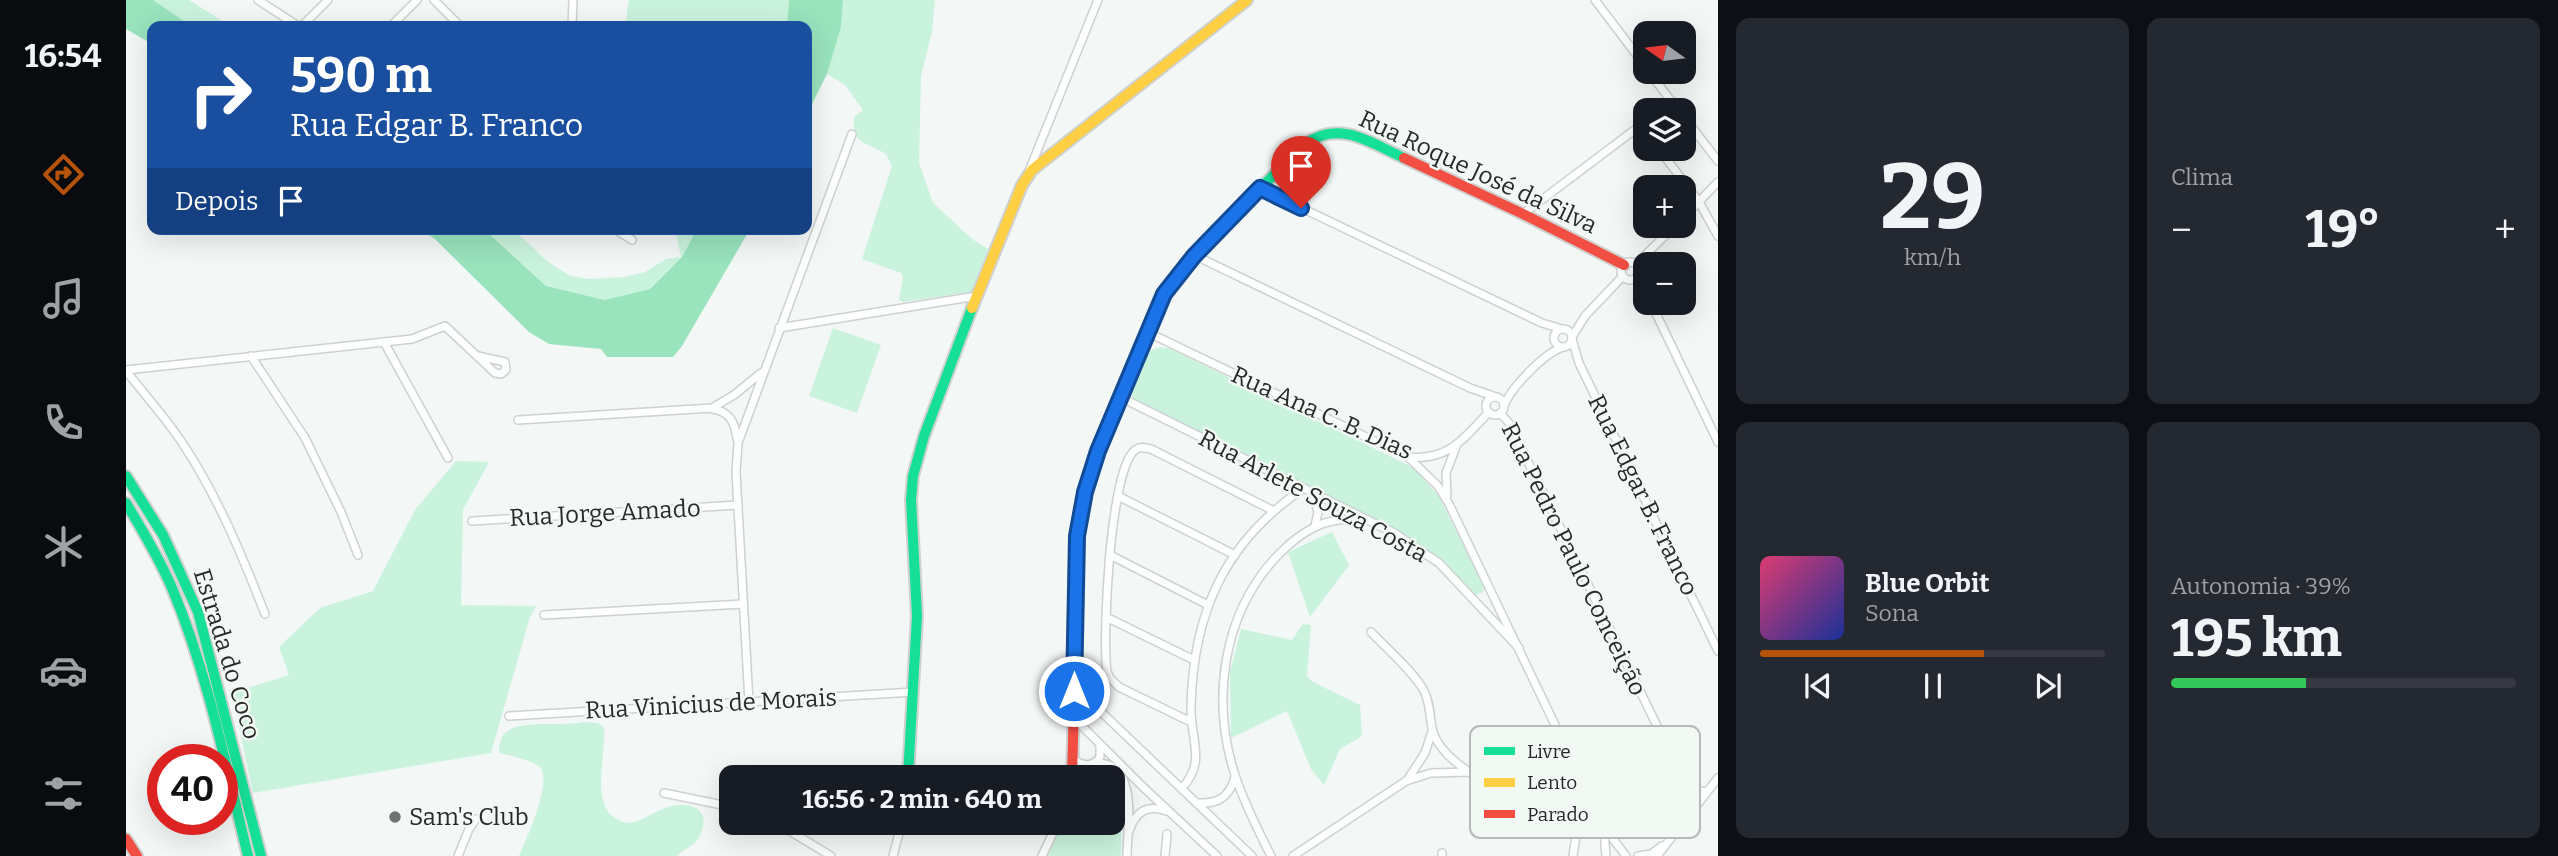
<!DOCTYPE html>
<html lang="pt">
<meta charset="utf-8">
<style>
:root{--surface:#171b24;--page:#242831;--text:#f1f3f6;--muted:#9ea1a6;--line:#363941;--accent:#b45309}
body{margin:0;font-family:Bitter,serif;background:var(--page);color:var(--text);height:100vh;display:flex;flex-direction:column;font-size:26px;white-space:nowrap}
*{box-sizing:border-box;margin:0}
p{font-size:23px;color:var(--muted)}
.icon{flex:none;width:38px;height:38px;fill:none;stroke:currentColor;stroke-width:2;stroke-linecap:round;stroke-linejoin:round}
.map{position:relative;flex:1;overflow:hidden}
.details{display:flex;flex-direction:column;gap:18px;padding:18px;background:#0d0f14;width:840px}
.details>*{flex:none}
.banner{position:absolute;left:21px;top:21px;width:665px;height:214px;border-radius:14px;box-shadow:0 7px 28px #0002;background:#1a4fa0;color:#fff;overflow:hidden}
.needle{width:46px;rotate:284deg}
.fabs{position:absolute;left:1507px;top:21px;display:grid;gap:14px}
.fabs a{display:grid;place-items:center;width:63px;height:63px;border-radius:14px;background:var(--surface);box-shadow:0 7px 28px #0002;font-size:35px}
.speed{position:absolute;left:21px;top:744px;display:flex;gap:14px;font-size:35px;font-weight:700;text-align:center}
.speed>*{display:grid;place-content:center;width:91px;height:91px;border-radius:50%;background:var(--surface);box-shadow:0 7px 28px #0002;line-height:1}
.speed .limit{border:10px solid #d22;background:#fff;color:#111}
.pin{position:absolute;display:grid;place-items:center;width:60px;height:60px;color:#fff;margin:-72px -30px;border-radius:50% 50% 50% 0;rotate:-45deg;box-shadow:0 0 7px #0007}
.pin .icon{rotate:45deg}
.me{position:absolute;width:77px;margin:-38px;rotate:0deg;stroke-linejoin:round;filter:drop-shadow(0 0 5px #0008)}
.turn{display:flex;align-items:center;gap:24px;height:147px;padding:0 28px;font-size:32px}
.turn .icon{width:91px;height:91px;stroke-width:2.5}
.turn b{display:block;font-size:49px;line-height:60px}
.then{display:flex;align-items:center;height:66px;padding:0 28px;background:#0003;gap:14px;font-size:26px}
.big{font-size:52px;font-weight:700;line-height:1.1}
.details .widget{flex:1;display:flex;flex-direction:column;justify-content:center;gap:10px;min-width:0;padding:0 24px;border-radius:14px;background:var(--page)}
.details .dial{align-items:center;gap:0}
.dial b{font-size:91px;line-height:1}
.song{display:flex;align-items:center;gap:21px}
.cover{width:84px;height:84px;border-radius:10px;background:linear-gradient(135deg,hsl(340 70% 55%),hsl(230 70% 35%))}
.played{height:7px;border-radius:4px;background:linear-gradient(90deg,var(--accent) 65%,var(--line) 65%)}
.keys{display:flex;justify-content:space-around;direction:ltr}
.heat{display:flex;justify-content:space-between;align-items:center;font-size:38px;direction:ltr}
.charge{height:10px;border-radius:5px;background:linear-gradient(90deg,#34c759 39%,var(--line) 0)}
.details .tiles{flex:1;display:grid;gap:18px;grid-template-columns:repeat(2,1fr)}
.trip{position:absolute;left:593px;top:765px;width:406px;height:70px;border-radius:14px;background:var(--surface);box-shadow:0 7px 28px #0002;font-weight:700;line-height:70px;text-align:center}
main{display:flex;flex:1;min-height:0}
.menu{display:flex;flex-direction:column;width:126px;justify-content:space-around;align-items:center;background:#090b0e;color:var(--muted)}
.menu .icon{width:49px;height:49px}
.menu .active{color:var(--accent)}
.menu b{font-size:32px;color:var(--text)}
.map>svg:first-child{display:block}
</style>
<main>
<nav class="menu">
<b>16:54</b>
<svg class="icon active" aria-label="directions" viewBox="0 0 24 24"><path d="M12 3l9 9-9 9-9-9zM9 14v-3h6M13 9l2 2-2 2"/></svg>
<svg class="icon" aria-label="music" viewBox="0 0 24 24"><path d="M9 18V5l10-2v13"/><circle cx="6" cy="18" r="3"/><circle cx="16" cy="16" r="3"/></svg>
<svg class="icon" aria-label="phone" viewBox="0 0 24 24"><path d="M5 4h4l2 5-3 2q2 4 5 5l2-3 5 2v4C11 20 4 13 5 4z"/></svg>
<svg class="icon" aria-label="climate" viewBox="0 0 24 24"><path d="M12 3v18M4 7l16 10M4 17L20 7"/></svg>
<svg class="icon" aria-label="car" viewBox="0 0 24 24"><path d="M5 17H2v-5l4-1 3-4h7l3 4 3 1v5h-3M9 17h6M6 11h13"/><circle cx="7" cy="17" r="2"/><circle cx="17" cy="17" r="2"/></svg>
<svg class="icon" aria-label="filters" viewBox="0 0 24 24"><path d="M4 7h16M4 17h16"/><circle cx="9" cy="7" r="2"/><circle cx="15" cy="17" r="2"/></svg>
</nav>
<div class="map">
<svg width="1592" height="856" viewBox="0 0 1592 856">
<rect width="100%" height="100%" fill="#f3f7f5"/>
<g fill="#caf3dd">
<polygon points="27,0 63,0 104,26 65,26"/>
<polygon points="503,0 663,0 661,26 499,26"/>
<path d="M717,0h92l-3,32 -11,44 -2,87 14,40 39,36 16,10 -16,43 -69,10 -4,-2 4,-23 -2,-4 -39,-14 30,-93 -6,-12c-21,-13 -34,-9 -32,-37l9,-7 -18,-25 -18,-11 14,-47z"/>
<polygon points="358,229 387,229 421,261 444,276 463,279 499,277 519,272 540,259 555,257 549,229 571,229 556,257 524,289 480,300 420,286"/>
<polygon points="707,328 755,345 731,413 683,396"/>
<path d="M1035,347l10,2 243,119 24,27 46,91 -1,6 -6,3 -6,-1 -30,-33 -17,-14 -289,-146 -7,-12c8,-21 8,-37 33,-42z"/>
<polygon points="330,461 363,462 337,510 335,605 410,606 404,617 365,753 127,793 106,693 163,675 153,647 194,608 247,591 289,510"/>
<polygon points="1206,532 1223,565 1184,617 1162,552"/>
<polygon points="1177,624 1185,625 1181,676 1187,682 1234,705 1236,736 1214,749 1198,785 1185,769 1161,711 1105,738 1104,672 1115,629 1166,640"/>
<path d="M457,722l15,1 6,5c3,28 -19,89 25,95 13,-2 23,-10 36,-15 25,-9 50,1 33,31 -5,8 -15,10 -21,17h-158c7,-16 34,-75 21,-89 -6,-6 -32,-12 -41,-14 0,-7 1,-16 7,-21 17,-13 56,-5 77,-10z"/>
<polygon points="973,767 989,770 996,783 995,856 920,856 934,823 987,822 987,777 955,777"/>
</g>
<g fill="#99e3bd">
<polygon points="0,0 27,0 65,26 26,26 26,44 0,29"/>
<polygon points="663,0 717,0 715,27 701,74 681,114 681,26 661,26"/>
<polygon points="294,229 358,229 420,286 479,300 524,289 556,257 571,229 624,229 556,346 547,357 481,357 475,349 423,344 403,332 309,239"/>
</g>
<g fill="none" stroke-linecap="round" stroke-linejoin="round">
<g stroke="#cfd1d0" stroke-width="10">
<g id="street">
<polyline points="132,0 172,26"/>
<polyline points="308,0 334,26"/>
<polyline points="1469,0 1519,66"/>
<polyline points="176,26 202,0"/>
<polyline points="265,26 291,0"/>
<polyline points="446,26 447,0"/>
<polyline points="1523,72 1552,110"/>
<polyline points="1534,110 1546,101"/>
<polyline points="1558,117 1592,161"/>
<polyline points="1533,149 1573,202 1592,236"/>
<polyline points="903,171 972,0"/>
<polyline points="1134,188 1416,323 1436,329"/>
<polyline points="1397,214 1519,122"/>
<polyline points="1558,217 1592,182"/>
<polyline points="489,229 506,240"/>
<polyline points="1068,255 1344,388 1370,397"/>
<circle cx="1504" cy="271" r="9"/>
<polyline points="1510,264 1549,226"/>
<polyline points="1511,276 1519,291"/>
<polyline points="1525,303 1592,442"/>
<polyline points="653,328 851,296"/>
<circle cx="1437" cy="338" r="9"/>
<path d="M1021,332l261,125c41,4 55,-18 81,-45"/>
<polyline points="1446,337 1459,316 1497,276"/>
<polyline points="1446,339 1453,363 1592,651"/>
<polyline points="258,342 322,458"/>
<polyline points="125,356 179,438 215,512 232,555"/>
<polyline points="0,370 286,339 319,326 369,373 375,374 380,370 379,362 352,356"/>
<path d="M0,371c19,24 40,47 57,73 35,53 59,111 82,170"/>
<polyline points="994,397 1268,533 1313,563 1393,648"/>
<circle cx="1369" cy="406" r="9"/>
<path d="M1378,405c9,-19 39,-51 59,-58"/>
<path d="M586,409c18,2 23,14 25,30"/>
<polyline points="1374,413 1383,423 1558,781 1561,809 1552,828"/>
<polyline points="392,420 586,408 608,395 635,373"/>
<polyline points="1282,457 1312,486 1323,504 1478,827 1500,856"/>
<polyline points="1186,493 1192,512 1189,526"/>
<polyline points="992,496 1109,555"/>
<polyline points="1321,496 1320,473 1330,447"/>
<polyline points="346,521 612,505"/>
<polyline points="984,555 1082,605"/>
<polyline points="418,615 617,604"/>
<polyline points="982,618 1068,660"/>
<path d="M1245,632c17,18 39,36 52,57 8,14 6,28 10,43 6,18 22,30 36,40"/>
<polyline points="951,674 969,706 1126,856"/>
<polyline points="623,702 610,472 612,443 726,134"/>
<polyline points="948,715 964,705 969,706"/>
<polyline points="383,716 788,692"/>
<polyline points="948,718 1017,787 1091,856"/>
<path d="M1065,722l-72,-35 -9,-9 -3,-6c-5,-34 3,-203 28,-222 5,-4 10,-2 16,-1l123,62"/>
<path d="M947,759c10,7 19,9 27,-2v-11"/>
<path d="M969,763c45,-2 32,64 32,93"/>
<polyline points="952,777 962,766"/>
<polyline points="1282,779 1299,753 1306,731"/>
<polyline points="1558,782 1565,789 1580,792"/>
<path d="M1056,788c25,-27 8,-48 9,-81 2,-93 33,-165 113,-219"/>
<polyline points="538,793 606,807"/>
<path d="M1072,803c21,1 31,-6 37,-26"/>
<polyline points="649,822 705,856"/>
<path d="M1003,831c7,-20 18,-27 38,-20"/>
<polyline points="1478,831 1480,856"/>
<polyline points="332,856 343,829 350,819"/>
<polyline points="767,856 776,822"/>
<polyline points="916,856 932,822"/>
<polyline points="1039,856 1041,834"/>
<path d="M1145,856c-13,-26 -26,-51 -35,-78 -26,-77 -14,-166 44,-225 23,-23 47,-37 80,-33"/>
<polyline points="1167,856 1280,781 1305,773 1344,772 1460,787 1455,806 1447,855"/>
<polyline points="1316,856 1316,853"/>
<polyline points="1512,856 1525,854 1536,846"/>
<polyline points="1531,856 1592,778"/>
</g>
</g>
<g stroke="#cfd1d0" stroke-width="14">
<g id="fast">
<polyline points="0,476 37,535 72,612 135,856"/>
<path d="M0,503c17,28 33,55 46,85 36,86 54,178 76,268"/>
<path d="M951,592l1,-56 7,-44 13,-41 59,-143 15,-27 34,-39 99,-98c34,-25 66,-1 99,14"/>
<polyline points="782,777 791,616 785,500 787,476 798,436 846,308"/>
</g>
</g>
<g stroke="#cfd1d0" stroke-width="14">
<polyline id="slow" points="846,308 896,185 906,170 1121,0"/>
</g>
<g stroke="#cfd1d0" stroke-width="14">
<g id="jam">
<polyline points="1278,158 1397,214 1498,265"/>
<polyline points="946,777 951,592"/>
<polyline points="0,839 11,856"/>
</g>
</g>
<use href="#street" stroke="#fdfefe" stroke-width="7"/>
<use href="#fast" stroke="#16e098" stroke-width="10"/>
<use href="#slow" stroke="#ffcf43" stroke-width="10"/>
<use href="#jam" stroke="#f24e42" stroke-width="10"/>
</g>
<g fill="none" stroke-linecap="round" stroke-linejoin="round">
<g stroke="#114b97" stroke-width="18">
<polyline id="route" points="948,691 951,536 959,492 972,451 1038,294 1068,256 1134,188 1175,208"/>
</g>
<use href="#route" stroke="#1a73e8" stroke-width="12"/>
</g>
<circle fill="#6f7270" stroke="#f2f8f4" stroke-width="2.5" cx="269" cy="817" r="7"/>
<g text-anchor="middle" stroke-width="5" stroke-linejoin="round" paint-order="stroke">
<g font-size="24" fill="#282a29" stroke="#f2f8f4">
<text transform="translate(1352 172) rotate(25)" y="8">Rua Roque José da Silva</text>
<text transform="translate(1196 413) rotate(24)" y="8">Rua Ana C. B. Dias</text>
<text transform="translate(1517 495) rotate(64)" y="8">Rua Edgar B. Franco</text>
<text transform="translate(1187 496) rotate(28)" y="8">Rua Arlete Souza Costa</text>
<text transform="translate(479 513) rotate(-3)" y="8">Rua Jorge Amado</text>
<text transform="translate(1448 559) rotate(64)" y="8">Rua Pedro Paulo Conceição</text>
<text transform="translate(101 654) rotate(73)" y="8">Estrada do Coco</text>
<text transform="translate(585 704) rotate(-3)" y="8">Rua Vinicius de Morais</text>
</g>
<g font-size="24" fill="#282a29" stroke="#f2f8f4" text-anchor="start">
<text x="283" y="825">Sam's Club</text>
</g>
</g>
<rect x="1344" y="726" width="230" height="112" rx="10" fill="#f2f8f4" stroke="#b5bab7" stroke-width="2"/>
<rect x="1358" y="747" width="31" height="8" fill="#16e098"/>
<rect x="1358" y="778" width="31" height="9" fill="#ffcf43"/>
<rect x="1358" y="810" width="31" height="8" fill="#f24e42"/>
<g font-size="19" fill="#282a29">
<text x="1401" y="758">Livre</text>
<text x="1401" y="789">Lento</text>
<text x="1401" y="821">Parado</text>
</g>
</svg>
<div class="fabs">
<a><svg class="needle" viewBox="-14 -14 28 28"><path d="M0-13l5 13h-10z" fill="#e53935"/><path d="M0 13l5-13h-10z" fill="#9ea1a6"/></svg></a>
<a><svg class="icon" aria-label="layers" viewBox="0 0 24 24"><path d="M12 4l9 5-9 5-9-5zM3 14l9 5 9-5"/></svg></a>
<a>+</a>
<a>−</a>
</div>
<div class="speed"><div class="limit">40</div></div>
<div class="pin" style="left:1175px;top:208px;background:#d93025"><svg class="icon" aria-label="arrive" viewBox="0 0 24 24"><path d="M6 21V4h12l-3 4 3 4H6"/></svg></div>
<svg class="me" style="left:948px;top:691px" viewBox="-20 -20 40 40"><circle r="17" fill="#1a73e8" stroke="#fff" stroke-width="3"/><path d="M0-11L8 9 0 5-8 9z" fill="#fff"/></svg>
<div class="trip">16:56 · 2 min · 640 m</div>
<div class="banner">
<div class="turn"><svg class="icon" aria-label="right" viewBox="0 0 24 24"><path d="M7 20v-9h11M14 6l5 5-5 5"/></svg><div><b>590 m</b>Rua Edgar B. Franco</div></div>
<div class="then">Depois<svg class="icon" aria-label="arrive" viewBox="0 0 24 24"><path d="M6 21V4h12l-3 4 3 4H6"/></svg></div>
</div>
</div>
<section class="details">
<div class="tiles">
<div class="widget dial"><b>29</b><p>km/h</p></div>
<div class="widget"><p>Clima</p>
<div class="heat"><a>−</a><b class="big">19°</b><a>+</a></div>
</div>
<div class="widget">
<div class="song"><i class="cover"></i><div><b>Blue Orbit</b><p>Sona</p></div></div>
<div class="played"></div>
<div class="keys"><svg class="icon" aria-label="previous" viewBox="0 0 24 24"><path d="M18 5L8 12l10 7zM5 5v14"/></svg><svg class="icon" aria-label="pause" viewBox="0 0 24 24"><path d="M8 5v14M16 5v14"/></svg><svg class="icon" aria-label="next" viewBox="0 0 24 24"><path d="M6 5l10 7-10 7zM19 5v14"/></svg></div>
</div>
<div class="widget"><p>Autonomia · 39%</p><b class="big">195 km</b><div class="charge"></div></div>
</div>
</section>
</main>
